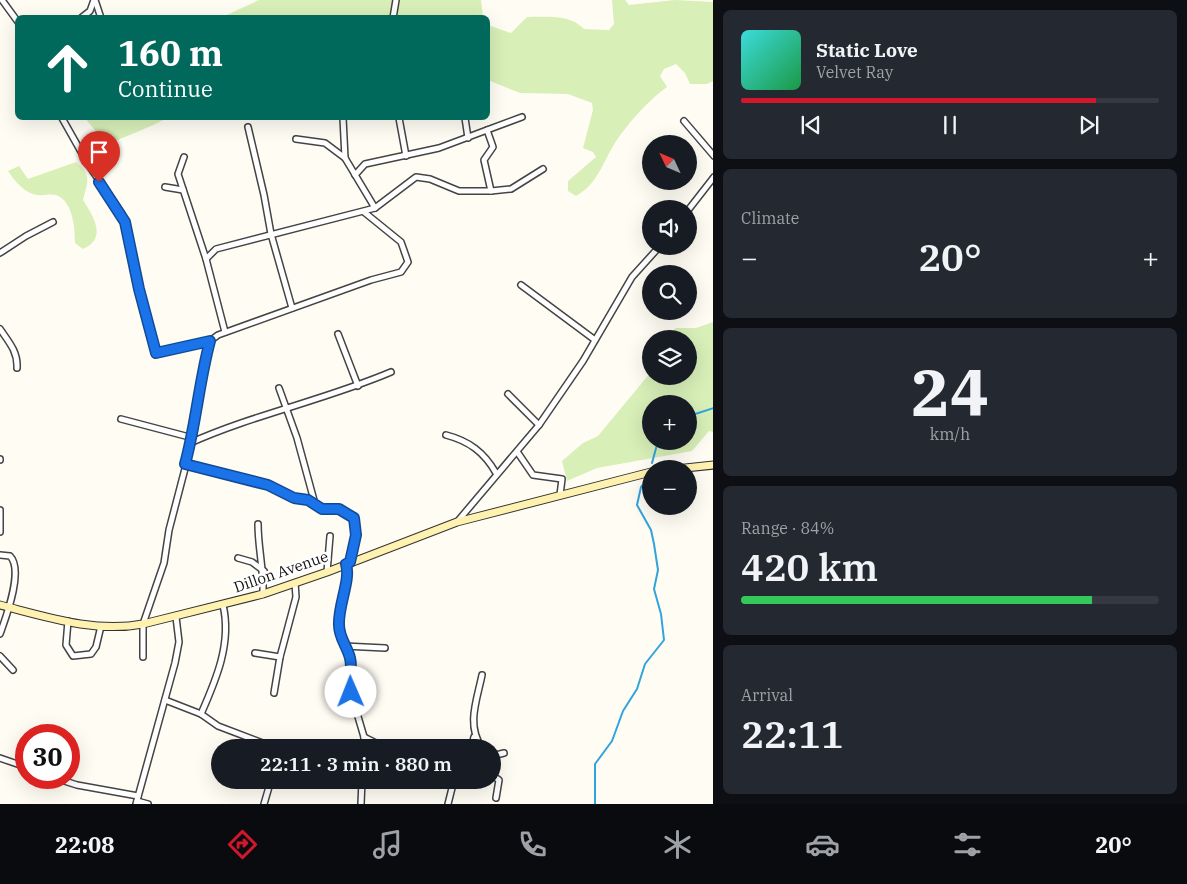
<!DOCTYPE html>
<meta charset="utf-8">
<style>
:root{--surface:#171b24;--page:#242831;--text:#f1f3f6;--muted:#9ea1a6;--line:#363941;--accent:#d3162c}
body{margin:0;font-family:"IBM Plex Serif",serif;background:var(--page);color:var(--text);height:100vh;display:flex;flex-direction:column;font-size:19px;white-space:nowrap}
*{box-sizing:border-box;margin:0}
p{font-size:16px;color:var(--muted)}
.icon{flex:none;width:28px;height:28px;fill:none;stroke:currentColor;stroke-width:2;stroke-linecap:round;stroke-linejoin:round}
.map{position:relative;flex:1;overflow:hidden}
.panel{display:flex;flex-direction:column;gap:10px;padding:10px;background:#0d0f14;width:474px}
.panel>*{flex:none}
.hud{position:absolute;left:15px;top:15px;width:475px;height:105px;border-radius:8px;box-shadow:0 5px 20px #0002;background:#00695c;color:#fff;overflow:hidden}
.needle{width:32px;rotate:314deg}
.controls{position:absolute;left:642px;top:135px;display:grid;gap:10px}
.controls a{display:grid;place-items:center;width:55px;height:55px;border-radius:50%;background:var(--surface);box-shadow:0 5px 20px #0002;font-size:25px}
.speed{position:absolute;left:15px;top:724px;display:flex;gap:10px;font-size:25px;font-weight:700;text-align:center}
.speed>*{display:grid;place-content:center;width:65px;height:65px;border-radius:50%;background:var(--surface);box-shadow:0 5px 20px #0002;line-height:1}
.speed .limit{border:8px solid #d22;background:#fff;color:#111}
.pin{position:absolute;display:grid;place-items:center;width:42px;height:42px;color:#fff;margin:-51px -21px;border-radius:50% 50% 50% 0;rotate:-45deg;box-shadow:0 0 5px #0007}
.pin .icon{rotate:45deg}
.me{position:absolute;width:55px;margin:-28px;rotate:359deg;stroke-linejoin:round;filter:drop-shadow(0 0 4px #0008)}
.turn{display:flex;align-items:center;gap:18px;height:105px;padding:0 20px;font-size:22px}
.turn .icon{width:65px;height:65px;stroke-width:2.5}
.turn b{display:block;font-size:35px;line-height:42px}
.big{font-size:38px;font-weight:600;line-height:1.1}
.panel .tile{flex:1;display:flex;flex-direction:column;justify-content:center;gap:8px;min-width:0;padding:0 18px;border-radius:8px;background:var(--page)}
.panel .dial{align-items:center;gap:0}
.dial b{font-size:65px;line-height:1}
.song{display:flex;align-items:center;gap:15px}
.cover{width:60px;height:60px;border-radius:8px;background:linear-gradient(135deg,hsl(180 70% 55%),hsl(140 70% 35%))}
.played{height:5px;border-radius:2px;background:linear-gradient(90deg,var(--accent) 85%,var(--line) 85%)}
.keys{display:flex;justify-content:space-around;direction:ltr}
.heat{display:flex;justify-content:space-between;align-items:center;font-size:28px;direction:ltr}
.charge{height:8px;border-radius:4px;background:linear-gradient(90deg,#34c759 84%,var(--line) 0)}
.trip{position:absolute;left:211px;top:739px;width:290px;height:50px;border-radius:25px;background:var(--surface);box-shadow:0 5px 20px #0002;font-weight:600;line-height:50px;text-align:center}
.menu{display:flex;height:80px;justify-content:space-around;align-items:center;background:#090b0e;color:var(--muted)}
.menu .icon{width:35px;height:35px}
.menu .active{color:var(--accent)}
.menu b{font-size:22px;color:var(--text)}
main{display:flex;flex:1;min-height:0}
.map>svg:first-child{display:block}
</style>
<main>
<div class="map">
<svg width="714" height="804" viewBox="0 0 714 804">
<rect width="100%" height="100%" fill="#fffcf4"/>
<g fill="#d8efb8" fill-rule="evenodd">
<polygon points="259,0 481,0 483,17 220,18"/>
<path d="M612,0h13l4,5 46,-5 38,2v79l-6,3h-17l-5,-11 -9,-9 -12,5 -4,7 7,11c-17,12 -34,31 -46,47 -17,22 -20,48 -45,62l-8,-5v-10l28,-24 -3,-5 -10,-4 10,-38 -1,-7 -24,-9 -48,-1 -32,-13v-55l23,8 16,-16c20,0 43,-3 57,12l25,1 5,-6z"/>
<path d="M85,118h82c-20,11 -40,17 -60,27z"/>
<path d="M76,162c16,14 12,19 7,38 10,16 25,38 0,49l-8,-6c0,-15 -2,-42 -19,-48 -7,-2 -16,2 -23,-1 -10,-3 -19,-14 -25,-23l11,-5 9,13z"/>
<path d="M713,322v110l-4,-1 -17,20 -95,17 -30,13 -5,-20 21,-18 15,-7 53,-64v4h38v-37h-25l12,-11h20zM651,404h38v37h-38z"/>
</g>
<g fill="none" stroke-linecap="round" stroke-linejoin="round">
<g stroke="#30a4dd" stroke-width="2">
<polyline points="689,416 714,408"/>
<polyline points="652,463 658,441"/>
<polyline points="595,804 595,764 612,741 623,711 637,689 645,664 664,640 661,614 654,589 658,570 654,544 651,530 637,505 641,487 651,476"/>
</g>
<g stroke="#444" stroke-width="8">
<g id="street">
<polyline points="2,0 18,22"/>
<polyline points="95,0 101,18"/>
<polyline points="81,18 90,11 94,0"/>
<polyline points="393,18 396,0"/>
<polyline points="62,118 88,164 122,214 139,289 156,353 210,341"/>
<polyline points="343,118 345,158 375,208"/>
<polyline points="399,118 406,156"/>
<polyline points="465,118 468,138"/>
<polyline points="684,121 714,156"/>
<polyline points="248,127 264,195 271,234 292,308"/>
<polyline points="487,130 522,117"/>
<polyline points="296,139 325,143 345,158"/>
<polyline points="184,157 178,174 206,259"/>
<polyline points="355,175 365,164 439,148 487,130 493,147 484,160 491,191"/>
<polyline points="165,187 183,190"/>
<polyline points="689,209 714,177"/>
<polyline points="0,253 26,236 53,222"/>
<polyline points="521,285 595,340"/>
<path d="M0,329c9,13 18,23 17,39"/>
<polyline points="225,332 206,259 216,249 375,208 416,177 430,179 459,191 491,191 511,189 543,169"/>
<polyline points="338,334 358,386"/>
<polyline points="279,388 297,438 315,504"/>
<polyline points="508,394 539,425"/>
<polyline points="121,419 193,438"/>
<path d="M446,435c23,6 38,17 50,38"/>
<path d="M190,443c65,-29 135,-43 201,-71"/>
<polyline points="518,453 533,475 562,479 560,495"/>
<polyline points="0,460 0,459"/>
<polyline points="185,464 268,485 294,498 308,500 326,511 339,509 348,513 354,518 356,535 350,562"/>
<polyline points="0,510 0,532"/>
<polyline points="457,522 539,425 583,361 632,277 660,246"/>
<path d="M258,524c0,24 6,46 5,70"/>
<path d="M0,555l10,1c14,14 -4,61 -10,78"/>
<polyline points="238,558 252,562 264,571"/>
<polyline points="346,564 347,577 339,612 340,635 351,660 349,686 364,737 365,748"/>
<polyline points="327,572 330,536"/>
<polyline points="68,621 66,645 73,656 91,654 96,647 101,626"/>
<polyline points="344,646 385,648"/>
<polyline points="255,653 280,657"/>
<polyline points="0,656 13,670"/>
<polyline points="143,657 143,624 164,563 169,530 193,438 205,360 210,341 218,335 371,280 401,272 408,262 401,242 364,212"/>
<polyline points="274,693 280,657 296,597 295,583"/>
<polyline points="165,700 201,714 218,726 276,748"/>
<path d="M201,714c15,-34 31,-71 22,-109"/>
<polyline points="364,737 386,748"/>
<polyline points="471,748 474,737"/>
<path d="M482,748c-16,-23 -5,-48 0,-73"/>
<polyline points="492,756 504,753"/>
<polyline points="0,758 26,767"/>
<polyline points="492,775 499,780 496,798"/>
<polyline points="55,778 77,785 138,796"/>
<polyline points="137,801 148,804"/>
<polyline points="136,804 175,663 179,642 176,617"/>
<polyline points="264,804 271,780"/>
<polyline points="361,804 362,780"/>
<polyline points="448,804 454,780"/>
</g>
</g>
<g stroke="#333" stroke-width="9">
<g id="secondary">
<polyline points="676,469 714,465"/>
<path d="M0,605c47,12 95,28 143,19l120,-30 64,-22 130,-50 194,-50"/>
</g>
</g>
<use href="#street" stroke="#fff" stroke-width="5"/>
<use href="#secondary" stroke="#fff1af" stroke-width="7"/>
</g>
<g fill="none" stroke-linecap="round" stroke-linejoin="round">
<g stroke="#114b97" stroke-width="12">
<path id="route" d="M99,182l26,40 14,67 17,64 54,-12c-11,41 -14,83 -25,123l83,21 26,13 14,2 14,9h17l15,9 2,17 -6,27 -4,2c5,16 -8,41 -7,61 0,13 8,21 11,33 3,11 -2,23 1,34"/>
</g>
<use href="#route" stroke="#1a73e8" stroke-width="9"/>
</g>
<g text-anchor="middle" stroke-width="5" stroke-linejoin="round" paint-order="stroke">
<g font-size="15" fill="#111" stroke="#fff">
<text transform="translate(281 572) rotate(-19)" y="5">Dillon Avenue</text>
</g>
</g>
</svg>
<div class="controls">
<a><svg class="needle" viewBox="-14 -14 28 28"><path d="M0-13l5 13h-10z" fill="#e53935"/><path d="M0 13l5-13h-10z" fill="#9ea1a6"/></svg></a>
<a><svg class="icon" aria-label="sound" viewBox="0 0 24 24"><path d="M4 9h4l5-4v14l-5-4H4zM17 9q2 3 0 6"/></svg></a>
<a><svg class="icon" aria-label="search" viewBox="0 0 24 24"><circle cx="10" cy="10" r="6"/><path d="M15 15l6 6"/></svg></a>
<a><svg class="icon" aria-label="layers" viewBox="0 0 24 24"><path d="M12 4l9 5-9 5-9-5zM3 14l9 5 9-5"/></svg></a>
<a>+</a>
<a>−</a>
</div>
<div class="speed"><div class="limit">30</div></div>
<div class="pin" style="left:99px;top:182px;background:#d93025"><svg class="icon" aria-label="arrive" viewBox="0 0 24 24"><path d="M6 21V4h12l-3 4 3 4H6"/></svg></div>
<svg class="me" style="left:351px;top:692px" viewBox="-20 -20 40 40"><circle r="19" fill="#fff"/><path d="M0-13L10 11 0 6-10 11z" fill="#1a73e8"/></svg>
<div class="trip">22:11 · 3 min · 880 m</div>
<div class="hud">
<div class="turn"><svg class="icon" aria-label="ahead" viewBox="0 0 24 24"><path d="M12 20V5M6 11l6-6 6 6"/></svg><div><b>160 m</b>Continue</div></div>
</div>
</div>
<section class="panel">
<div class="tile">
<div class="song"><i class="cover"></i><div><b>Static Love</b><p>Velvet Ray</p></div></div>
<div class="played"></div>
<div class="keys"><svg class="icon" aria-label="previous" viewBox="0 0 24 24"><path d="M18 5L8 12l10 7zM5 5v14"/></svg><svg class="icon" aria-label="pause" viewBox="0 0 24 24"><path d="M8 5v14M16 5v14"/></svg><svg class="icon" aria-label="next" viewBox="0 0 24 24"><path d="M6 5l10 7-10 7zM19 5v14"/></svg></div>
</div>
<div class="tile"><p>Climate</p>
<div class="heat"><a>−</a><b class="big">20°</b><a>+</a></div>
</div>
<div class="tile dial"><b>24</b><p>km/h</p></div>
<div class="tile"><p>Range · 84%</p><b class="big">420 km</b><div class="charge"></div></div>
<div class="tile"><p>Arrival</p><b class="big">22:11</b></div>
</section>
</main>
<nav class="menu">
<b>22:08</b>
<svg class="icon active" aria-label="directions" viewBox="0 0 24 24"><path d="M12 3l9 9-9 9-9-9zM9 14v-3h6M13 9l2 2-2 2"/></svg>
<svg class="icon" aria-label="music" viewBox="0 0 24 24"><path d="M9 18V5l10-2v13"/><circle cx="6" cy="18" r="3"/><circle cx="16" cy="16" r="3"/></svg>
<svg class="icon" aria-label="phone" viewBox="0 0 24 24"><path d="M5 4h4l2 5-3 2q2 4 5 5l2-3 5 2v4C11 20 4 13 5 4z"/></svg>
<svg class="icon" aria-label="climate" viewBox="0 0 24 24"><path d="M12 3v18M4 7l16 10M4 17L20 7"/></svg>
<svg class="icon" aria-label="car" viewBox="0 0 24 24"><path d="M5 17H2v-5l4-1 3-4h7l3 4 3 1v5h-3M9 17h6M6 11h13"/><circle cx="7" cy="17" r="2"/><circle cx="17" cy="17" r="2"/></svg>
<svg class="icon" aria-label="filters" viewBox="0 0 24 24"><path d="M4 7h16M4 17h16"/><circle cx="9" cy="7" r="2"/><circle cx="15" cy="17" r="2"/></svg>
<b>20°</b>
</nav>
